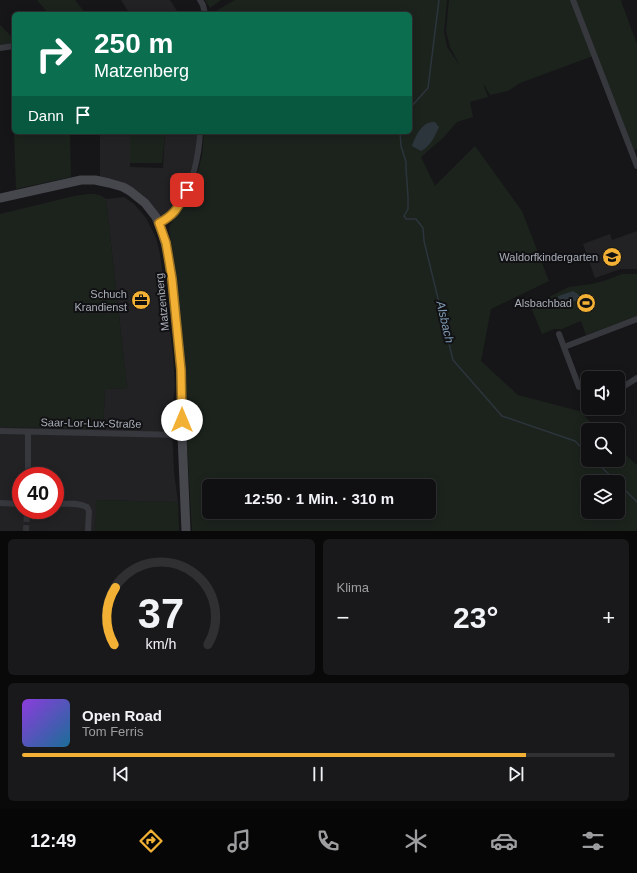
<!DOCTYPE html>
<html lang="de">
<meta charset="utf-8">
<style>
:root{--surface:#101012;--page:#19191b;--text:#f1f3f6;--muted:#9c9d9f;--line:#303032;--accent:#f2b134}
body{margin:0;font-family:Arial,sans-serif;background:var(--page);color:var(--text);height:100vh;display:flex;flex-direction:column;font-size:15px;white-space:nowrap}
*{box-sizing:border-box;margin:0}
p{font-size:13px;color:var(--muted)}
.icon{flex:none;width:22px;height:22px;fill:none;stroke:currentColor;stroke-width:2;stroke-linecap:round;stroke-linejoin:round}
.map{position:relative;height:531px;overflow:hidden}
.drawer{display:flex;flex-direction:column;gap:8px;padding:8px;background:#09090a;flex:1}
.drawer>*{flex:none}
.hud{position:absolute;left:12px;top:12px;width:400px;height:122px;border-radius:6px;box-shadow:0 2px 10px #0003,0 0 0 1px var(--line);background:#0b6e4f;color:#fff;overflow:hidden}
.buttons{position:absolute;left:581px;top:371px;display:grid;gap:8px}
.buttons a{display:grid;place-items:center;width:44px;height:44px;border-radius:6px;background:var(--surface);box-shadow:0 2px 10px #0003,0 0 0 1px var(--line);font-size:20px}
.speed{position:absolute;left:12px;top:467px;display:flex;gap:8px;font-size:20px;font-weight:700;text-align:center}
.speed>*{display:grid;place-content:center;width:52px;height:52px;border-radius:50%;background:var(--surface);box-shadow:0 2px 10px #0003,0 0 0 1px var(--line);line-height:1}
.speed .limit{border:6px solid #d22;background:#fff;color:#111}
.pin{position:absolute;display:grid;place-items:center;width:34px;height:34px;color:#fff;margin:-17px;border-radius:8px;box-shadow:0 2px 6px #0006}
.me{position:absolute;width:44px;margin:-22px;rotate:0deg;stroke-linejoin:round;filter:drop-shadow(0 0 3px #0008)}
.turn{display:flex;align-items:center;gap:14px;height:84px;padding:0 16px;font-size:18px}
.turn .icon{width:52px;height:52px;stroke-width:2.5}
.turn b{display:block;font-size:28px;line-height:34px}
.then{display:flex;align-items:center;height:38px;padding:0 16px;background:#0003;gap:8px;font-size:15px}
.big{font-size:30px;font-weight:700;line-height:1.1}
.drawer .card{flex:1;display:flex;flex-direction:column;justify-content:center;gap:6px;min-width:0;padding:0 14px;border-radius:6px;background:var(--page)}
.drawer .dial{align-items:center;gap:0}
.dial svg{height:104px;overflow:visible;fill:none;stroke:var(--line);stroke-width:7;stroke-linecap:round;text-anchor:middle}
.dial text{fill:var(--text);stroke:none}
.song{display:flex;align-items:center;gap:12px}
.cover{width:48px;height:48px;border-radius:6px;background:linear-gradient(135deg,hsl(270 70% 55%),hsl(200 70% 35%))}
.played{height:4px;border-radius:2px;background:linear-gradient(90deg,var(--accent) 85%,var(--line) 85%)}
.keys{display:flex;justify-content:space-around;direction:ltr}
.heat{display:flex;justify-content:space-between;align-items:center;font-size:22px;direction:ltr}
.drawer .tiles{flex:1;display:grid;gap:8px;grid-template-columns:1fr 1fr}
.card:last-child{grid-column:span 2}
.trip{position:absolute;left:202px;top:479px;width:234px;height:40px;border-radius:6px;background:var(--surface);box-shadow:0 2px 10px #0003,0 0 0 1px var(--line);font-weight:700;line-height:40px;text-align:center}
.tab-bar{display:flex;height:64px;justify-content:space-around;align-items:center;background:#060607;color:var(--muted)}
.tab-bar .icon{width:28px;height:28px}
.tab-bar .active{color:var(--accent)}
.tab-bar b{font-size:18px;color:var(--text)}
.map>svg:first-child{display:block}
</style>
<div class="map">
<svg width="637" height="531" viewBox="0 0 637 531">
<rect width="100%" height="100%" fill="#161618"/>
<g fill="#222225" fill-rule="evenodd">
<polygon points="121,0 170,0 179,14 130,14"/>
<polygon points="100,132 130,132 130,167 163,168 165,132 197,132 196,151 188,180 175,205 168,213 161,217 148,202 100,177"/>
<path d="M124,197l10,7 12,14 10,20 4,16 7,50 6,52 2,31 -2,14h-3l-1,7h4l-1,20 2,44 4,30 -81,-2 -2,31h-95v-104l103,2 2,-40 22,-1 -21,-189zM21,476h34v34h-34z"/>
<polygon points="637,231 637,269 621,269 595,278 583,244 610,234 612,240"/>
</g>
<g fill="#1c231d" fill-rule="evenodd">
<polygon points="37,0 75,0 86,14 49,14"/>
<polygon points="205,0 221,0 210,8"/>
<path d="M235,0h212l-3,32 3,15 13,19 -10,-19 -4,-16 3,-31h121l23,56 -73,27 -12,8 -18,4 -5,-9 -2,-2 5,13 -18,5 3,15 -16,5 -14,16 -22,19 14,29 40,-40 47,65 27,70 -58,28 -10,52 37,34 61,16 20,19h-11v30h30v-12l19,17v66h-445l-5,-87 -3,-77 -8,-80 -1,-17 -3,-23 -3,-17 1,-5 15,-21 10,-22 7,-26 2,-24h206v-118h-199zM588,482h30v30h-30zM209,486h220v26h-220z"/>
<polygon points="575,0 622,0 621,1 637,44 637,149 634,150"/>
<polygon points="0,25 14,39 14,44 0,46"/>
<polygon points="11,49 14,49 14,132 70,132 71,177 16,189"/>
<polygon points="130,132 165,132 162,163 130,163"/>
<path d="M88,194c7,0 12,0 18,5l21,189 -22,1 -2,40 -103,-2v-213l74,-18z"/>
<polygon points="622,274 637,274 637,316 586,335 581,321 562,329 554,329 542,334 530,305 543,300 569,287 592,284 604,281"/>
<polygon points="96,500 178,502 179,531 95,531"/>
</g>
<g fill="#2c353c">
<path d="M435,122l4,5c-4,9 -9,20 -18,24l-9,-5c2,-7 8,-20 16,-23 2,-1 4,-1 7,-1z"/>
<polygon points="573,291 578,294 583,305 579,306 578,301 575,301 562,306 558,296"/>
</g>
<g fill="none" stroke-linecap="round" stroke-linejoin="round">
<g stroke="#2c353c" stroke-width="1.5">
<polyline points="410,108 428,88 439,0"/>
<polyline points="400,132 401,146 406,162 406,168 408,197 408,209 404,216 406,219 416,219 423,228 424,241 453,360 502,416 575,441 588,454"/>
<polyline points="594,460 617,482"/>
<polyline points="618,483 637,502"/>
</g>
<polyline stroke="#333438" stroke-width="6" stroke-dasharray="6 3" stroke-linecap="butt" points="26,531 27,510"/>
<g stroke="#37383d" stroke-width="6">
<polyline points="200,0 203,5 205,14"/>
<polyline points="573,0 637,166"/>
<polyline points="0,48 14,46"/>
<path d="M159,223c7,-4 15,-9 19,-16 14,-21 21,-50 22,-75"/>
<polyline points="559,334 579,387"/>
<polyline points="564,347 637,319"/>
<polyline points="618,390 637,378"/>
<polyline points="0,431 182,435"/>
<polyline points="28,476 28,432"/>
<polyline points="0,503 21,504"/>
<path d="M55,504c10,0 22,-2 32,3l2,4 -1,20"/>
</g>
<polyline stroke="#45474d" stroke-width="9" points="0,198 81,180 95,180 109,183 123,187 130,191 145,203 156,217 163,235 168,254 172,279 181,370 182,435 186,531"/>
</g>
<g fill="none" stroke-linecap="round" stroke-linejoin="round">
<g stroke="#9d7322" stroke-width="10">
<path id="route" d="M182,420l-1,-50 -9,-91 -6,-36 -7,-20c17,-9 19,-16 28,-33"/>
</g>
<use href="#route" stroke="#f2b134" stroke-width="7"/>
</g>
<defs>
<g id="school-disc" transform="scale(1)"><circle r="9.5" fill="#f2b134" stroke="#111113"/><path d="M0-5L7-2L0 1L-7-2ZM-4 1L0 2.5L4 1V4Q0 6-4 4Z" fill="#111"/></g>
<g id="office-disc" transform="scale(1)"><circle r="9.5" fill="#f2b134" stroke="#111113"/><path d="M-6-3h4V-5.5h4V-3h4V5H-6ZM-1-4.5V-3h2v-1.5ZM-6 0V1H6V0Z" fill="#111"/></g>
<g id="stadium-disc" transform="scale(1)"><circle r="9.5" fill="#f2b134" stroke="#111113"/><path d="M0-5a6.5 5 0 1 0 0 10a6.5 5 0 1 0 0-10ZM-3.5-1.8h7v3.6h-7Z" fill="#111"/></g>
</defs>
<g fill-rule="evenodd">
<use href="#school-disc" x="612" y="257"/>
<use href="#office-disc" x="141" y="300"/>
<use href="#stadium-disc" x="586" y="303"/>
</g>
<g text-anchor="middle" stroke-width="4" stroke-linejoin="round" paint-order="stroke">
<g font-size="11" fill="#a8adb8" stroke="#111113" text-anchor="end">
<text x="598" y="261">Waldorfkindergarten</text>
<text x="127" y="298">Schuch<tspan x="127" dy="13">Krandienst</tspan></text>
<text x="572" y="307">Alsbachbad</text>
</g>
<g font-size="11" fill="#a8adb8" stroke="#111113">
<text transform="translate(162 302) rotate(-96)" y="4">Matzenberg</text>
<text transform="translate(91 423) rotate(1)" y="4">Saar-Lor-Lux-Straße</text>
</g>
<g font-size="12" font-style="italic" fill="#7f9bb3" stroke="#111113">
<text transform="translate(445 322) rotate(77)" y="4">Alsbach</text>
</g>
</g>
</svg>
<div class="buttons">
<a><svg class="icon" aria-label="sound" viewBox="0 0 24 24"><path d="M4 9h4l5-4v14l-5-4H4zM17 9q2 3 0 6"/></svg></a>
<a><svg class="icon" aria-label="search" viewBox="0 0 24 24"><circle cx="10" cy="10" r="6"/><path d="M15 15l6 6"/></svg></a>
<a><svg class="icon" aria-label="layers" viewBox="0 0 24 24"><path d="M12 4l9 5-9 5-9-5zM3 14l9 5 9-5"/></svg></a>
</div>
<div class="speed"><div class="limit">40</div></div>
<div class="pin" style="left:187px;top:190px;background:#d93025"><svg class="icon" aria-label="arrive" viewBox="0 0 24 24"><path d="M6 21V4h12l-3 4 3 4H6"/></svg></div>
<svg class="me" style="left:182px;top:420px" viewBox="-20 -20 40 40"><circle r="19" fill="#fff"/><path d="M0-13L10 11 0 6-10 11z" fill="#f2b134"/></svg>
<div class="trip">12:50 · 1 Min. · 310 m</div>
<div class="hud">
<div class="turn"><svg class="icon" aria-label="right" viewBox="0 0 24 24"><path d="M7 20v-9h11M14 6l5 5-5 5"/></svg><div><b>250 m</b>Matzenberg</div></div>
<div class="then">Dann<svg class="icon" aria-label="arrive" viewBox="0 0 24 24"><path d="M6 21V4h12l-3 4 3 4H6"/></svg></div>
</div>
</div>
<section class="drawer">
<div class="tiles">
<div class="card dial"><svg viewBox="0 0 100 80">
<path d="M14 69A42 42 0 1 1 86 69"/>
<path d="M14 69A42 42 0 0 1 15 25" stroke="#f2b134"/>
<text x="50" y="56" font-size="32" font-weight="700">37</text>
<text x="50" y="72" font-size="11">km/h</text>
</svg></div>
<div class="card"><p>Klima</p>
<div class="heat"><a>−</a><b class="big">23°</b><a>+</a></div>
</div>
<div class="card">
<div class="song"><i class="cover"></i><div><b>Open Road</b><p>Tom Ferris</p></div></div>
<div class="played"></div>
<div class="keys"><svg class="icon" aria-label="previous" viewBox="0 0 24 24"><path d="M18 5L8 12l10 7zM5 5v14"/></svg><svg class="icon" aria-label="pause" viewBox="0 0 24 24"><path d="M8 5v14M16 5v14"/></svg><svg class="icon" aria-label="next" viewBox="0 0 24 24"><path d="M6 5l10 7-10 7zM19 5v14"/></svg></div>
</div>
</div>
</section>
<nav class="tab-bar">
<b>12:49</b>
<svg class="icon active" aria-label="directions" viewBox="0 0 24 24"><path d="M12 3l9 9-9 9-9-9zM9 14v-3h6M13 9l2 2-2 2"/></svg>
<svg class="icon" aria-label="music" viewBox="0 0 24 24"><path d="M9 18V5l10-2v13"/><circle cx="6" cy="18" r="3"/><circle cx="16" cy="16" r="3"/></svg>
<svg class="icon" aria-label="phone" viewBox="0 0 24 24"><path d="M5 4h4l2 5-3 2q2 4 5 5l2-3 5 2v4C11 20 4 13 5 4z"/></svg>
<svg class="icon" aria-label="climate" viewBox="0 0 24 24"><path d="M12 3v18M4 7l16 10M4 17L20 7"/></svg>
<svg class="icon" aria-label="car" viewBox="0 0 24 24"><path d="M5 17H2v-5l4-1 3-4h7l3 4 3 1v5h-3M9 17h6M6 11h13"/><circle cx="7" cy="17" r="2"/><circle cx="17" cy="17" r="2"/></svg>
<svg class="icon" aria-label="filters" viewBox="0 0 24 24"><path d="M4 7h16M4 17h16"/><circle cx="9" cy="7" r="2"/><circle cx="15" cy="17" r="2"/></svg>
</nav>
